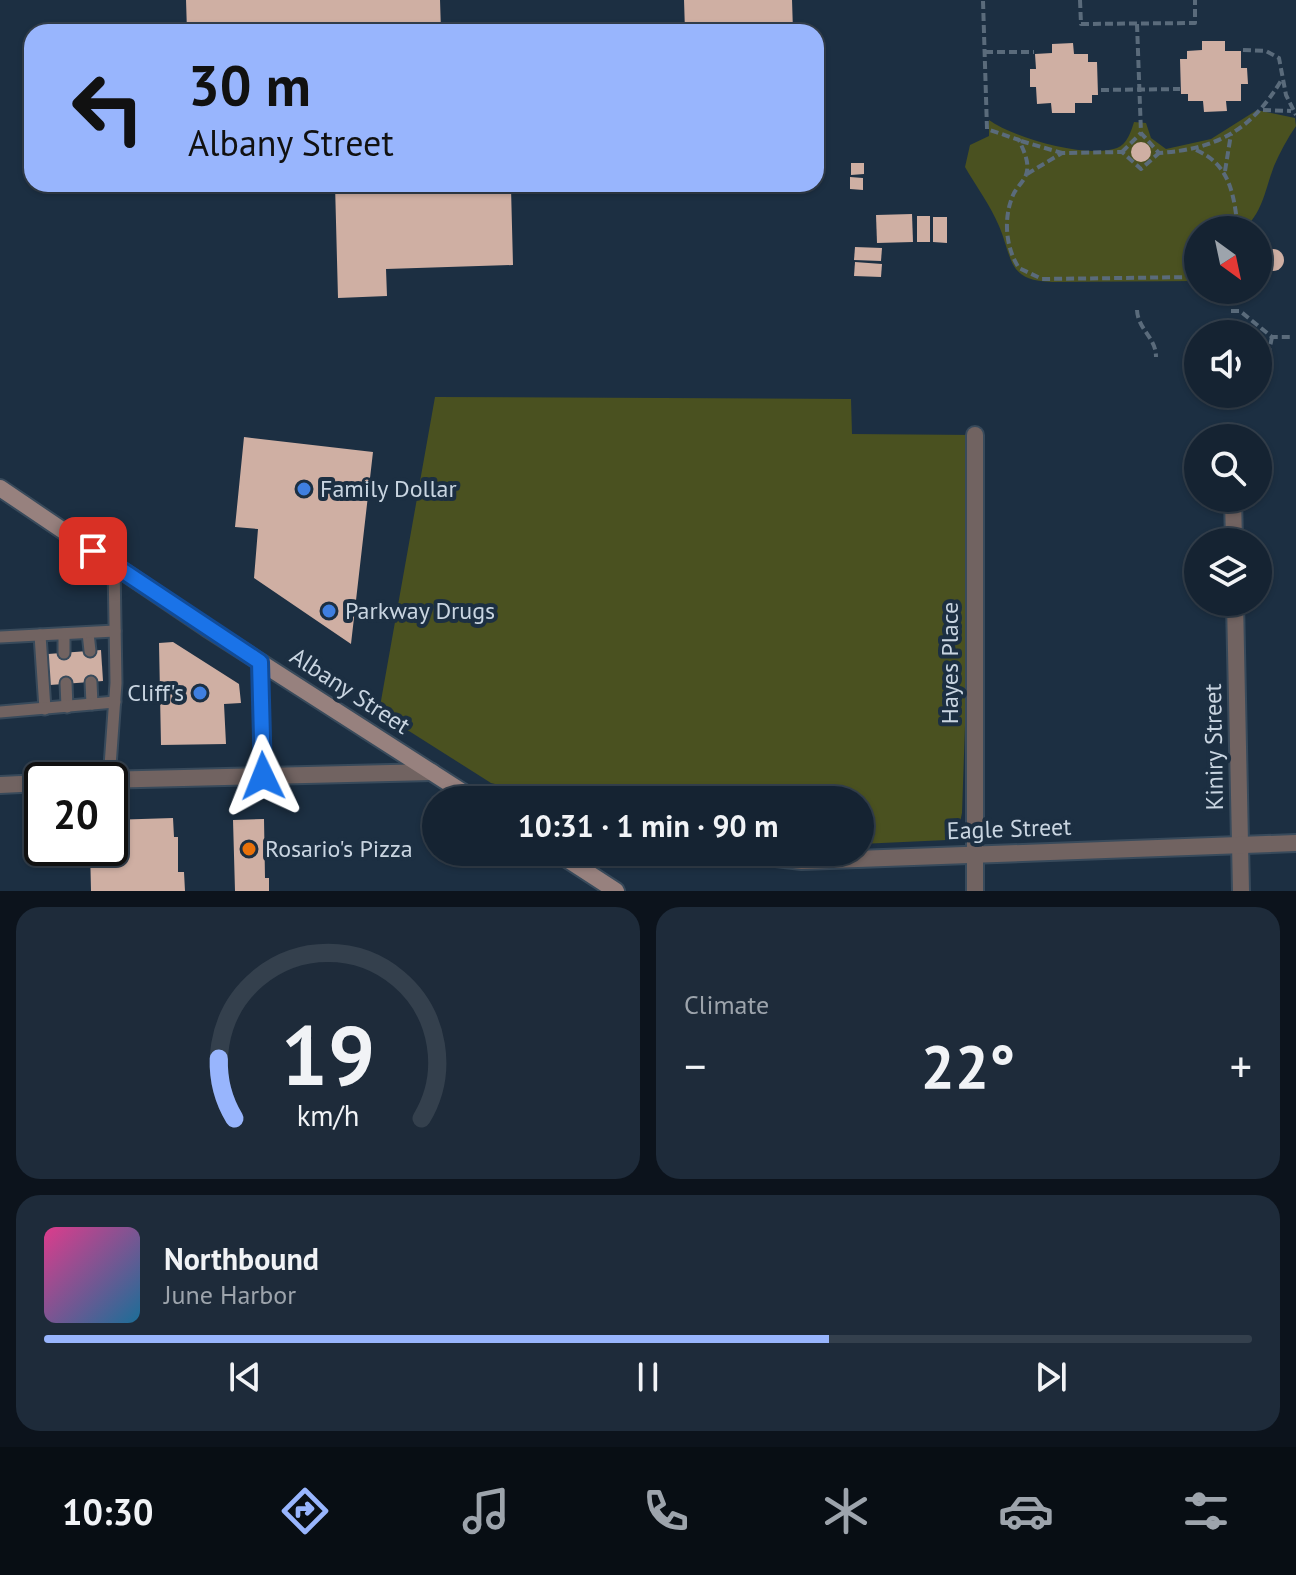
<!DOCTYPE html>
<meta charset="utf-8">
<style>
:root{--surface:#152332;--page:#1e2b3a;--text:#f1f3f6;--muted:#9da4ac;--line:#34404d;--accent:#98b5fd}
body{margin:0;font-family:"PT Sans",sans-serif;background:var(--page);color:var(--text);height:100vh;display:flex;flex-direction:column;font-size:30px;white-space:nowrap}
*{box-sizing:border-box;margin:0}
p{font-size:26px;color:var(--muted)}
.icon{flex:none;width:44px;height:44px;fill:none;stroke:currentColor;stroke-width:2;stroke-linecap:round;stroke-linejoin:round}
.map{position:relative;height:891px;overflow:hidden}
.drawer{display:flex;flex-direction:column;gap:16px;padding:16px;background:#0c131c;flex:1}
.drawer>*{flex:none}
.guide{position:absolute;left:24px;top:24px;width:800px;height:168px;border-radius:24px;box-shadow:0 2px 6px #0004,0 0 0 2px var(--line);background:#98b5fd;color:#111;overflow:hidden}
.needle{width:52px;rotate:147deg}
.tools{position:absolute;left:1184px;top:216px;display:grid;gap:16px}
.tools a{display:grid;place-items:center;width:88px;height:88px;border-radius:50%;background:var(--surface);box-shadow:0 2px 6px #0004,0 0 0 2px var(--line);font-size:40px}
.speed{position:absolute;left:24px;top:762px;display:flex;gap:16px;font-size:40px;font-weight:700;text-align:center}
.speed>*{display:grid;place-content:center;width:104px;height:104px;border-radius:50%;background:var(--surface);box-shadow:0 2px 6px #0004,0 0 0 2px var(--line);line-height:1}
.speed .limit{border:4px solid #111;border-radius:12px;background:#fff;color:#111}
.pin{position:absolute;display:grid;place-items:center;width:68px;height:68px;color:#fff;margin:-34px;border-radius:16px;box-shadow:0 4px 12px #0006}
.me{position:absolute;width:88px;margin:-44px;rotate:358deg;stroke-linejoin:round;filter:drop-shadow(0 0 6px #0008)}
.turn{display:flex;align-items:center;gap:28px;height:168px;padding:0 32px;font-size:36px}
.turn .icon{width:104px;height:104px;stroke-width:2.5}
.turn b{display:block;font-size:56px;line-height:68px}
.big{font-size:60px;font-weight:700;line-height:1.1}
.drawer .widget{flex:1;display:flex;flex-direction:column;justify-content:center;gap:12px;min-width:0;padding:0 28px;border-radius:24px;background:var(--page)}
.drawer .dial{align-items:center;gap:0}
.dial svg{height:208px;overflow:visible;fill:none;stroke:var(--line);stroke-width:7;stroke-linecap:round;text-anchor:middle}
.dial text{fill:var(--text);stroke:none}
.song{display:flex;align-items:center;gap:24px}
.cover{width:96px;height:96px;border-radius:12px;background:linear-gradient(135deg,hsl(330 70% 55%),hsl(200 70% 35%))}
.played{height:8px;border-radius:4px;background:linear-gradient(90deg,var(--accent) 65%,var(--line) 65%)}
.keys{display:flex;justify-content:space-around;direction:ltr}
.heat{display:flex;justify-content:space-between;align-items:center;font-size:44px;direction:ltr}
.drawer .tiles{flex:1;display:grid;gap:16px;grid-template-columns:1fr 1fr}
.widget:last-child{grid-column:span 2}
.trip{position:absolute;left:422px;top:786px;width:452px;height:80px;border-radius:40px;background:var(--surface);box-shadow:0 2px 6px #0004,0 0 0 2px var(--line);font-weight:700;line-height:80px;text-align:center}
.tab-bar{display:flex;height:128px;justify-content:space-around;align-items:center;background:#080e14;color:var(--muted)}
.tab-bar .icon{width:56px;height:56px}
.tab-bar .active{color:var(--accent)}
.tab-bar b{font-size:36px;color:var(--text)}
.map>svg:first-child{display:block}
</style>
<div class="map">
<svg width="1296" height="891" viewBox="0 0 1296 891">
<rect width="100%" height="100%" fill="#1c2f42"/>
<g fill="#4a5120">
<path d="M1257,110l38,8 1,8c-9,13 -16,26 -22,40 -9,24 -11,46 -31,64h-45v51l-146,1c-45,-1 -39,-23 -53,-56 -9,-21 -23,-40 -34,-59l5,-22 19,-9v-16c25,18 98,39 128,28 10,-4 14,-16 17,-26l12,1 5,15 15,11 45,-10z"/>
<polygon points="435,397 851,399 852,434 975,435 962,813 958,832 947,840 860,844 860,800 559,800 491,783 379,712"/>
</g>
<g fill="#cfafa3">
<polygon points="186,0 440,0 441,32 187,32"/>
<polygon points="684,0 792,0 793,32 685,32"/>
<polygon points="1202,41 1225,41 1225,51 1241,51 1241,68 1247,68 1248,84 1241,84 1241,101 1226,101 1227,111 1204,112 1203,101 1188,101 1188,94 1181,94 1180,59 1187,59 1187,51 1202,50"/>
<polygon points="1073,43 1074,54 1088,54 1088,62 1097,62 1098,95 1092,95 1092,103 1075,103 1075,113 1052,113 1051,103 1037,104 1036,87 1030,87 1030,69 1036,69 1035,54 1052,53 1052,44"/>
<circle cx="1141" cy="152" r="10"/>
<polygon points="851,163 864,163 864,174 851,175"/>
<polygon points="850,177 863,178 863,190 850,189"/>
<polygon points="335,184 424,184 424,190 511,188 513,265 386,269 387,296 338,298"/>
<polygon points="912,214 913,242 877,243 876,215"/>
<rect x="917" y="216" width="13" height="26"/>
<polygon points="933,217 947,217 947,243 933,242"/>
<polygon points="855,247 882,248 881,261 854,260"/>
<circle cx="1273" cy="260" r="11"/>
<polygon points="855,262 882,264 881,277 854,276"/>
<polygon points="244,437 373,452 351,644 254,578 258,529 235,527"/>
<polygon points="173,642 239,684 241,703 224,704 226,744 161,745 159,643"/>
<polygon points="101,650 103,681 50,685 48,654"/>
<polygon points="173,818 174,837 178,837 178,872 184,872 185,891 91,891 90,848 110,848 110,820"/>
<polygon points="264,819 265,878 269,878 269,891 235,891 233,820"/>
</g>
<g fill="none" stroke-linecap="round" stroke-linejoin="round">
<g stroke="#384a5b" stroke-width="15">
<g id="lane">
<polyline points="88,633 90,651"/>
<polyline points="64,634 64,653"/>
<polyline points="40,635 45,709"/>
<polyline points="0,637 115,631"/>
<polyline points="260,662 263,776"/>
<polyline points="91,682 92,704"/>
<polyline points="66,683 67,707"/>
<polyline points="0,712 115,702"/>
<polyline points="109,780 116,683 114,565"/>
</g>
</g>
<g stroke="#384a5b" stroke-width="20">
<g id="street">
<polyline points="1232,436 1232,438"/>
<polyline points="1233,498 1234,542"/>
<polyline points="1235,602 1241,891"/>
<polyline points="100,780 432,772"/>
<polyline points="0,785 42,783"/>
<polyline points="724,852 802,861 1296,843"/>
<polyline points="975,891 975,435"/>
</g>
</g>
<g stroke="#384a5b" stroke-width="20">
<g id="secondary">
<polyline points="0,488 207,628 475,800"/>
<polyline points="556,852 616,891"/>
</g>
</g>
<g stroke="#5a6b7b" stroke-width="4" stroke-dasharray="8 4" stroke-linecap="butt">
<polyline points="1080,0 1081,24 1195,23 1195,0"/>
<path d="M983,1l4,128 32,11c4,9 10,21 8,31 -1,8 -9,15 -13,22 -11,23 -9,54 5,75l23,11 156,-2"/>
<path d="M1137,24l4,109 18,20c58,-4 93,-23 123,-74"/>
<polyline points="1243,50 1266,51 1279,58 1286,95 1296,115"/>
<polyline points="985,52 1034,52"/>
<polyline points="1101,90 1180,89"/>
<polyline points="1263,110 1291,111"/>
<polyline points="1021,141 1062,153"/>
<path d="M1196,150c35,15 38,46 42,80"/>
<polyline points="1122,152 1141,133"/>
<polyline points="1225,171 1231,134"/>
<polyline points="1027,174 1062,153 1122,152 1141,169 1159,153"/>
<path d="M1137,310c1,20 19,27 19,47"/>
<polyline points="1231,311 1240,311 1272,337 1293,337"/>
<polyline points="1268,356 1272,337"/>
</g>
<use href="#lane" stroke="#716361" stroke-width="11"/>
<use href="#street" stroke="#716361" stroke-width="16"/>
<use href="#secondary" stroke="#97817e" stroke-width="16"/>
</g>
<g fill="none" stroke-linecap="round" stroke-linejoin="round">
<g stroke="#114b97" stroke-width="20">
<polyline id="route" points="93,551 260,662 263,776"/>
</g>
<use href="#route" stroke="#1a73e8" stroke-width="14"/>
</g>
<g fill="#3f7fe0" stroke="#1c2f42" stroke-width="3">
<circle cx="304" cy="489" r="8"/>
<circle cx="329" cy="611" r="8"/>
<circle cx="200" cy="693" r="8"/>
</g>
<circle fill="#e8710a" stroke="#1c2f42" stroke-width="3" cx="249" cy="849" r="8"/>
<g text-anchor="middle" stroke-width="8" stroke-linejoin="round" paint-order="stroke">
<g font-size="24" fill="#c9d5e1" stroke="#1c2f42" text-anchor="start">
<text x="320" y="497">Family Dollar</text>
<text x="345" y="619">Parkway Drugs</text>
<text x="184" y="701" text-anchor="end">Cliff's</text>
<text x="265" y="857">Rosario's Pizza</text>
</g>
<g font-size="24" fill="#c9d5e1" stroke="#1c2f42">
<text transform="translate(950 663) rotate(-90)" y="8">Hayes Place</text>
<text transform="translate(350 691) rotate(33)" y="8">Albany Street</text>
<text transform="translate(1214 747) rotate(-91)" y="8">Kiniry Street</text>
<text transform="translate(1009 829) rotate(-2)" y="8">Eagle Street</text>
</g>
</g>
</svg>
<div class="tools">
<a><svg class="needle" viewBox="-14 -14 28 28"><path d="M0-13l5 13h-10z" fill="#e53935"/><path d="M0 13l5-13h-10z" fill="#9da4ac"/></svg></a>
<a><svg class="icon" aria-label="sound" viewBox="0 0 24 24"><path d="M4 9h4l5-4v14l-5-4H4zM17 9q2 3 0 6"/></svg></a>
<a><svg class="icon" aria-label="search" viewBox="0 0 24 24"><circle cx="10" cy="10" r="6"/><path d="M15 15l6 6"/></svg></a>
<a><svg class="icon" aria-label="layers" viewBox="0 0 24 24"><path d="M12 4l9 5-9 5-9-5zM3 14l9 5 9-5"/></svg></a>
</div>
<div class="speed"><div class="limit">20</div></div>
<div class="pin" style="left:93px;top:551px;background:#d93025"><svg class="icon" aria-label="arrive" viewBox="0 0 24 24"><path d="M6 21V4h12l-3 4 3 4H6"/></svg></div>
<svg class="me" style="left:263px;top:776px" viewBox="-20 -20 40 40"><path d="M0-17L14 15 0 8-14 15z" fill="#1a73e8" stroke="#fff" stroke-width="4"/></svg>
<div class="trip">10:31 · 1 min · 90 m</div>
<div class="guide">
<div class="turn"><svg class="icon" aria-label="left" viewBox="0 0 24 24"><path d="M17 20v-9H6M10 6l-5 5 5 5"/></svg><div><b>30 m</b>Albany Street</div></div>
</div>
</div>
<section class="drawer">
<div class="tiles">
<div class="widget dial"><svg viewBox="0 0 100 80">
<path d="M14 69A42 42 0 1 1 86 69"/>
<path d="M14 69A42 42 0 0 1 8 46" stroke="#98b5fd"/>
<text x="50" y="56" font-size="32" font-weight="700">19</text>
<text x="50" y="72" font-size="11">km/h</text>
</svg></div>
<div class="widget"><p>Climate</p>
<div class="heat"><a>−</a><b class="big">22°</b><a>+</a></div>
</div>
<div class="widget">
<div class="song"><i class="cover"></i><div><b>Northbound</b><p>June Harbor</p></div></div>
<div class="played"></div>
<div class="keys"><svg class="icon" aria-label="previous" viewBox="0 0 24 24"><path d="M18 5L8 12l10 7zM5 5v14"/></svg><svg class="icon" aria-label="pause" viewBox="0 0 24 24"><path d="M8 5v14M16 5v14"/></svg><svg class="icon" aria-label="next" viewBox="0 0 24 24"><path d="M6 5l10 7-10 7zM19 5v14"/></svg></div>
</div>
</div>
</section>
<nav class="tab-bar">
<b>10:30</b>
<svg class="icon active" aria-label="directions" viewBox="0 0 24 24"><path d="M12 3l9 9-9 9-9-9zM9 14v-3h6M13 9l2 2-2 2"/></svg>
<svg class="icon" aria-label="music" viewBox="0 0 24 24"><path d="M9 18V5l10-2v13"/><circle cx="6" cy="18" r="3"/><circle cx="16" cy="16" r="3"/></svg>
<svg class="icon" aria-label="phone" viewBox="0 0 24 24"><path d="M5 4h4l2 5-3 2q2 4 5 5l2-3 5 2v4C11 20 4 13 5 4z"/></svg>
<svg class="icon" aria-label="climate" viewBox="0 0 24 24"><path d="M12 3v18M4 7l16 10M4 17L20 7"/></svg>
<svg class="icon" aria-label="car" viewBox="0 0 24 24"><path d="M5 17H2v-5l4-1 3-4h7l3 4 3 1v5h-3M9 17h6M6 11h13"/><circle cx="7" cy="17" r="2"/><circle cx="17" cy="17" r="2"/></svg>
<svg class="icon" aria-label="filters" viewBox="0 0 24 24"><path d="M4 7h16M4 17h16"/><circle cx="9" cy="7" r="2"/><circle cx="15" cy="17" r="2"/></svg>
</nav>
